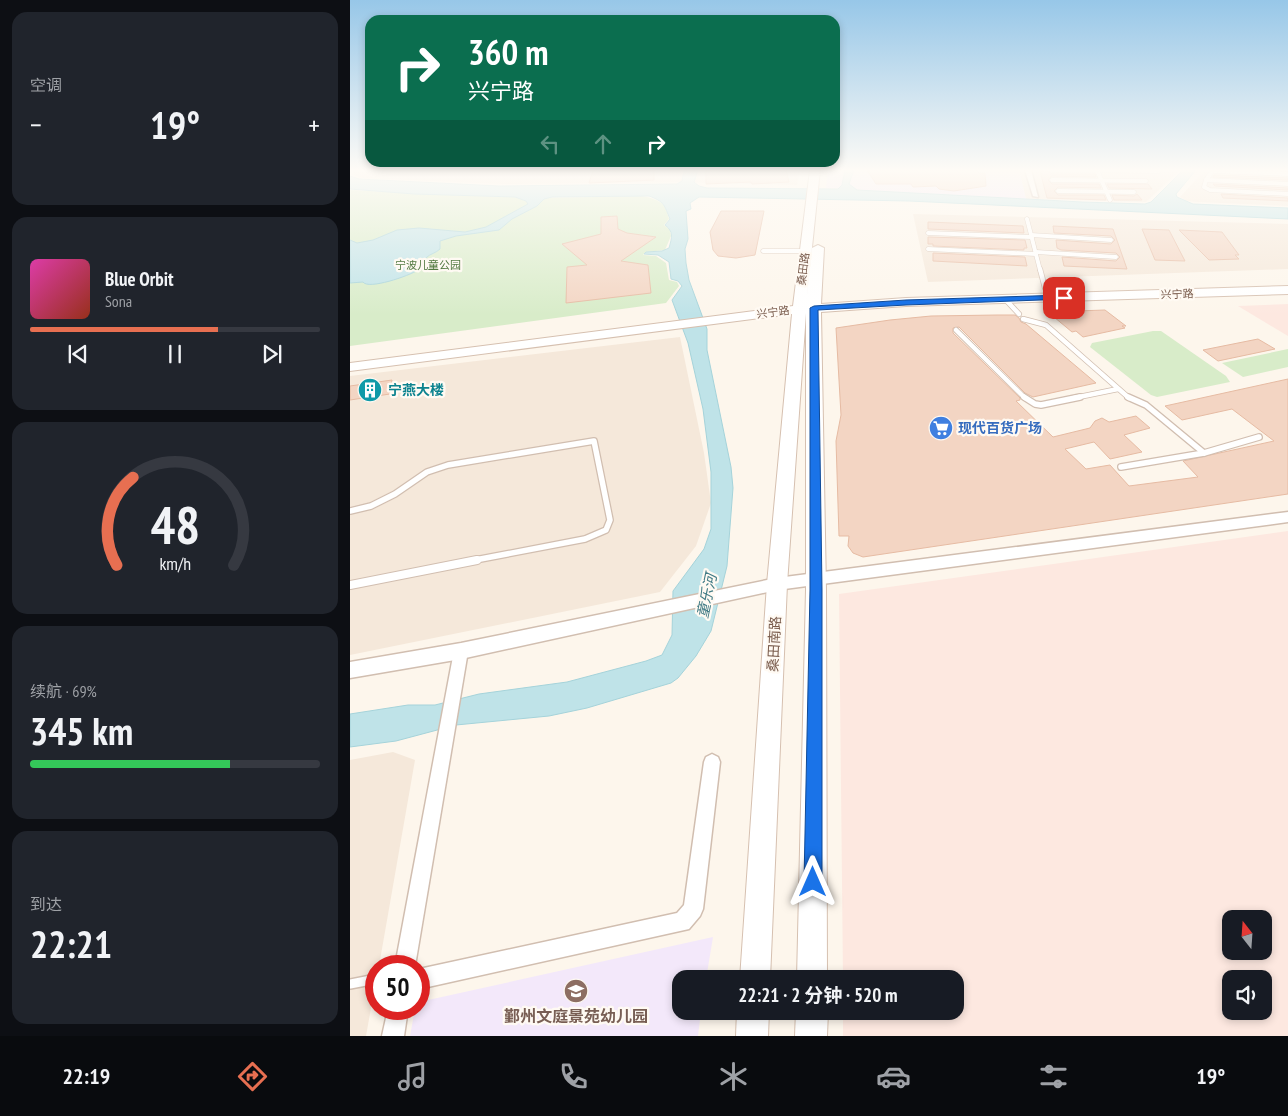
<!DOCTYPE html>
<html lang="zh">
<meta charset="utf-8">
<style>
:root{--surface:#171b24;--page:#20242c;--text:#f1f3f6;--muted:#9ea1a6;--line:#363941;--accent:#e76f51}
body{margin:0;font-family:"PT Sans Narrow","Noto Sans SC",sans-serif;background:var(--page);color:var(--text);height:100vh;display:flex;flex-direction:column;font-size:19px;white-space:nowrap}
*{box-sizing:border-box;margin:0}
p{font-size:16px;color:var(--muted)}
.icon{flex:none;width:28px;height:28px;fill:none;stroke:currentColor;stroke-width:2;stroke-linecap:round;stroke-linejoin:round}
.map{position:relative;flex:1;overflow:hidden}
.side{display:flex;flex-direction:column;gap:12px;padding:12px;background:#0d0f14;width:350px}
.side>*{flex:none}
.guide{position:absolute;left:15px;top:15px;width:475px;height:152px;border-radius:15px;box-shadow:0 2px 8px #0003;background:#0b6e4f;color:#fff;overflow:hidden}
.needle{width:32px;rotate:343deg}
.fabs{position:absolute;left:872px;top:910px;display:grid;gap:10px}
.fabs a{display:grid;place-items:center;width:50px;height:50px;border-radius:10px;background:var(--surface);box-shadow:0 2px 8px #0003;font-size:25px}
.speed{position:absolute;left:15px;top:955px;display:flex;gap:10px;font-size:25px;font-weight:700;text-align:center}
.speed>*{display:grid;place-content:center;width:65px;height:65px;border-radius:50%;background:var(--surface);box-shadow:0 2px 8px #0003;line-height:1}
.speed .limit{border:8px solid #d22;background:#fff;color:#111}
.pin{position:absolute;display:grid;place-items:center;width:42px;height:42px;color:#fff;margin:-21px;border-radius:10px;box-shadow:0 2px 8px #0006}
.me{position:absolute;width:55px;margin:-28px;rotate:0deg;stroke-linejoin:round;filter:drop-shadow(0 0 4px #0008)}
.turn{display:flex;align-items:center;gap:18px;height:105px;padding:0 20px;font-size:22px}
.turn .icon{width:65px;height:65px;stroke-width:2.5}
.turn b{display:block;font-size:35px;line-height:42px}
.lanes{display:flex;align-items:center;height:48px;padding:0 20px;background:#0003;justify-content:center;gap:25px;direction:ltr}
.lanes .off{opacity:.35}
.big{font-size:38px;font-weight:700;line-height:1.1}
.side .widget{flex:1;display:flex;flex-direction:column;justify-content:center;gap:8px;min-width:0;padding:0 18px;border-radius:15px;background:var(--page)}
.side .dial{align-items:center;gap:0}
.dial svg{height:130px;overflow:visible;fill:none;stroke:var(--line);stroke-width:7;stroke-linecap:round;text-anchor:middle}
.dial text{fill:var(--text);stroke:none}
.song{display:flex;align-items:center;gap:15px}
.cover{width:60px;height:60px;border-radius:8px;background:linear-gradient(135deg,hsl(320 70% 55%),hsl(10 70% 35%))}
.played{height:5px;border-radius:2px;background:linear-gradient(90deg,var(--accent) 65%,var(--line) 65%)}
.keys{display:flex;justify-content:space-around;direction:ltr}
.heat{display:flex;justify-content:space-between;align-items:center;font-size:28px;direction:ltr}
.charge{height:8px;border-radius:4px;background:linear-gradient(90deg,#34c759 69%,var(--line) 0)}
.trip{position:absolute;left:322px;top:970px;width:292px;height:50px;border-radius:15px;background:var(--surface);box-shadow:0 2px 8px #0003;font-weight:700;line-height:50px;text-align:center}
.menu{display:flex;height:80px;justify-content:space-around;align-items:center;background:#090b0e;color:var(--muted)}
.menu .icon{width:35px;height:35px}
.menu .selected{color:var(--accent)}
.menu b{font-size:22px;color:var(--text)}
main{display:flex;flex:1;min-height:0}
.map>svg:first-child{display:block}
</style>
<main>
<section class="side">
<div class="widget"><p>空调</p>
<div class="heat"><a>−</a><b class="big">19°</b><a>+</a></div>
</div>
<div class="widget">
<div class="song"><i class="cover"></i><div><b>Blue Orbit</b><p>Sona</p></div></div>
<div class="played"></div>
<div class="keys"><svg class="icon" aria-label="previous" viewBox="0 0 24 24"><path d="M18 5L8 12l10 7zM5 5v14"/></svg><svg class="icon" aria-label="pause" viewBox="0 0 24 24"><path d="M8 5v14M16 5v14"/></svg><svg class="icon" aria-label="next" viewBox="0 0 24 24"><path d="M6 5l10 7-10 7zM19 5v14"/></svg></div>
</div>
<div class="widget dial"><svg viewBox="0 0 100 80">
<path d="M14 69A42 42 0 1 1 86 69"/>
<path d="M14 69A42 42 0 0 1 24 15" stroke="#e76f51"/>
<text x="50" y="56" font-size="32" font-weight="700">48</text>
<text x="50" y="72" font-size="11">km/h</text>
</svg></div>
<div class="widget"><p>续航 · 69%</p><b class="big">345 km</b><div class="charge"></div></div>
<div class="widget"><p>到达</p><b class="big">22:21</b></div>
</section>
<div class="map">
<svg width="938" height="1036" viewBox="0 0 938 1036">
<rect width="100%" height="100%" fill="#fdf6ec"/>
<g fill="#f5e8da">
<polygon points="9,170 450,170 447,185 329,182 154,184 12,178 2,174"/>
<polygon points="669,170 830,170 796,202 676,199"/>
<polygon points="855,170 938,170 938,206 848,202 837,201 830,197"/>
<polygon points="563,214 938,224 938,269 578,282"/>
<polygon points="330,337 354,453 361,503 346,546 310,592 0,655 0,376"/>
<polygon points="43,752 65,760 29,966 26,966 26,980 16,1036 0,1036 0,760"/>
</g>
<g fill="#fde8e0" fill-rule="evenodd">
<polygon points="938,304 938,336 888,306"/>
<path d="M938,531v505h-445v-25h113v-32h-113l-4,-385zM881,919h33v32h-33zM881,979h33v32h-33z"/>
</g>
<g fill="#f3e8fa">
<polygon points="478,170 669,170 676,199 476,188"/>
<polygon points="363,937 356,979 331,979 331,1011 351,1011 348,1036 60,1036 65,1009 69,1009 69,1002"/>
</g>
<g fill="#d8ecc9">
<path d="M0,190c82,4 164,9 246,7 23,0 52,-7 69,9l4,13 -5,6 6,5 1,6 -6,14 -19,2 -3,3 13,1 10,7 3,17 8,2 2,4 -13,17 -316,43z"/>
<polygon points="803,331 811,331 876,376 880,382 807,397 801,395 740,347 742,343"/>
<polygon points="938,349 938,367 893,377 872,363"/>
</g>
<path fill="#bfe3e8" stroke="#a5d3da" d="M334,170h14l-4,12 5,4 8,2 131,1 4,-4 3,-15h9l-5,14 8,6 225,12 63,2 6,-2 32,-32h13l-20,24 1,3 16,7 95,4v11l-379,-18 -210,-4 -9,6 1,6 -5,2 2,28 -3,10 1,14 3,17 18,49v21l24,117 2,21 -6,78 -16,65 -15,25 -18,22 -7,5 -84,25 -38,8 -93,9 -60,16 -46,6v-33l58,-9h27l44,-11 88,-12 79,-21 16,-6 10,-20 1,-44 31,-42 7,-20v-57l-8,-63 -15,-66 -16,-43 10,-14 -4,-5 -7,-2 -2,-17 -11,-7 -14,-1 2,-2 16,-1 7,-3c3,-11 5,-16 -4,-23l5,-6c-6,-14 -5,-17 -21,-23l-97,1 -8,2 -7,7 -25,13 -13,11 -43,6 -16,5v8c-4,4 -10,5 -13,8 -4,4 -4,9 -9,13 -9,6 -50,20 -55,12l-13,1v-43l7,3 16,-3 24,-10 22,-2 46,4 21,-5 42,-23 -2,-3 -11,-4 -101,-3 -64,-5v-13l9,3 140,7 178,-2 5,-3z"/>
<g fill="#f3d5c3" stroke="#e6bba3">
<polygon points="243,170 304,170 304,180 239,183"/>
<polygon points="356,170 436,170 439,182 402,184 401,182 356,184"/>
<polygon points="517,170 626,170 629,173 635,173 636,186 604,191 589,189 586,186 563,187 561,184 526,184"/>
<polygon points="690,171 698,171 702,174 745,174 746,177 702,176 698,180 702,184 749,184 751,188 708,187 704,191 708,195 754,195 756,200 697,198"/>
<polygon points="864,175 938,178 938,180 863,177"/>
<polygon points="757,184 798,184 802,189 759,188"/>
<polygon points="863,184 938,188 938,190 865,186"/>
<polygon points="787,194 792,200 764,200 762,195 784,196"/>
<polygon points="871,194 938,198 938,201 873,198"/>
<polygon points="371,211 414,211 405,255 386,258 368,256 363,250 360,232"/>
<polygon points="267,216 268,229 277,233 306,237 271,261 298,265 301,293 216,303 217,267 237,265 212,244 251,234 251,217"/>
<polygon points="578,222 673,226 674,233 578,229"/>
<polygon points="703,226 763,229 777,269 714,266 712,257 766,261 770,257 766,253 711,250 707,248 706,240 761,244 765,240 761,236 704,233"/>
<polygon points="792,229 819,230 835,261 805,260"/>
<polygon points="829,230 872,232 889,255 885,255 889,259 859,260"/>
<polygon points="578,237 675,240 677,248 674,248 674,250 583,246 583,244 578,244"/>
<polygon points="583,253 675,257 677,266 583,261"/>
<polygon points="755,310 776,326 772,326 775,328 733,337 726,331 722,332 698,312"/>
<polygon points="647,315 665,315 669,318 671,322 676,324 746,383 683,397 675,393 609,327 603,328 603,333 670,398 670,400 666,401 703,437 740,428 745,421 752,418 759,422 786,416 800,428 774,435 792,452 760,459 744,442 715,449 736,469 760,465 779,486 848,477 833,461 924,441 882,409 832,420 815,406 938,379 938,494 513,557 503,553 498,546 499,536 489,536 486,441 491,415 486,328 540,320 581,316"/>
<polygon points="908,339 925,349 868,361 853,350"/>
<polygon points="42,380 40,394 0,400 0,386"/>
</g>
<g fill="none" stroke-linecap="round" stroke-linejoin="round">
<g stroke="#d1beb0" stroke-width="5">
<g id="service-far4">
<polyline points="702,170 809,171"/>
<polyline points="747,170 760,200"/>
<polyline points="863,170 856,180 854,187 860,190 938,194"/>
<polyline points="862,171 938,174"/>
<polyline points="702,180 796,181"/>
<polyline points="856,180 938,184"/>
<polyline points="708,191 784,192"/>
<polyline points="677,219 690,270"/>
<polyline points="578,233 682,237"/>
<polyline points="681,235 761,240"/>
<polyline points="578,249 686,254"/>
<polyline points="413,251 456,251"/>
<polyline points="686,252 766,257"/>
</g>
</g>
<g stroke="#d1beb0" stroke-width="6">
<g id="service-far3">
<polyline points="690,269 695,288"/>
<polyline points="655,299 669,314"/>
<polyline points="673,319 696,325 779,398"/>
<polyline points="606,330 675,398"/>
<polyline points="724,398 768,389"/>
</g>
</g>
<g stroke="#d1beb0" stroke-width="8">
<g id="service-far2">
<polyline points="674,397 685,404 691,405 730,397"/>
<polyline points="778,397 796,405 854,453"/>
<polyline points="771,467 854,453 909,437"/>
<polyline points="0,511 21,506 45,494 77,472 98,465 244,441 260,520 256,530 235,539 120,561"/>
</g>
</g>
<g stroke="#d1beb0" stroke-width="10">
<polyline id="service-far1" points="0,585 127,560"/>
</g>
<g stroke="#d1beb0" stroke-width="12">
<polyline id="service" points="0,984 26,979"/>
</g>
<g stroke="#d1beb0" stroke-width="3">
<g id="minor">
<polygon points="675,170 681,170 688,197 683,196"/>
<polygon points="111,645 116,647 118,651 65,966 45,966 104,651 106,647"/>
<polygon points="362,754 368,757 370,762 353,909 350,916 339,929 69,989 69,969 327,913 334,905 354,762 356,757"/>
<polygon points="38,1009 58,1009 54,1036 32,1036"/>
</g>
</g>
<g stroke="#d1beb0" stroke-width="3">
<polygon id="tertiary" points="938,512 938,522 427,590 111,659 0,678 0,662 111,643 427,578"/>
</g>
<g stroke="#d6c0b0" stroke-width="2">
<g id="secondary">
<polygon points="460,170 470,170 456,305 462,248 468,245 474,248 471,304 556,298 938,286 938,294 556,306 471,312 476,590 477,979 447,979 456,590 456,313 437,584 420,979 390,979 417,584 442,314 0,371 0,363 443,306"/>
<polygon points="387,1011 419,1011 418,1036 386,1036"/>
<polygon points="446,1011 478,1011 477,1036 445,1036"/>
</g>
</g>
<use href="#service-far4" stroke="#fff" stroke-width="4"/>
<use href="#service-far3" stroke="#fff" stroke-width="4.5"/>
<use href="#service-far2" stroke="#fff" stroke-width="5.5"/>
<use href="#service-far1" stroke="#fff" stroke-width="8"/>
<use href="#service" stroke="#fff" stroke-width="9"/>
<use href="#minor" fill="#fff" fill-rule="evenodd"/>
<use href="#tertiary" fill="#fff" fill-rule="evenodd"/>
<use href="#secondary" fill="#fff" fill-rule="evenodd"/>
</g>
<linearGradient id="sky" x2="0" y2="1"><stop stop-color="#97c7e8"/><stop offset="0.54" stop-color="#fefbf6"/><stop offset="1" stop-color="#fefbf6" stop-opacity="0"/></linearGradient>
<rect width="938" height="315" fill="url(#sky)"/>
<polygon fill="#1a73e8" stroke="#114b97" points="714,295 717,296 717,299 556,305 468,310 472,590 472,882 469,888 463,890 457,888 454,882 460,590 460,308 464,306 556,300"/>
<defs>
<g id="building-disc" transform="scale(1.25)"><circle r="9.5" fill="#0f9aa8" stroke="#fffaf3"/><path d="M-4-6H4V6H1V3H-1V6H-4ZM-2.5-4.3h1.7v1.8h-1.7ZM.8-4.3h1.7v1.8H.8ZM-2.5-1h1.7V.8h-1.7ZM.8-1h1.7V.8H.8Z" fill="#fff"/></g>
<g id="supermarket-disc" transform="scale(1.25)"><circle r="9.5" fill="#3f7fe0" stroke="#fffaf3"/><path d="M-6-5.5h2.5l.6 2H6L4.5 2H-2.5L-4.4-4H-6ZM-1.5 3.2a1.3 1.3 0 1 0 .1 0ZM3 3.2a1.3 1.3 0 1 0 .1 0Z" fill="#fff"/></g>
<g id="school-disc" transform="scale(1.25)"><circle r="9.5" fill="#8d6e63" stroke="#fffaf3"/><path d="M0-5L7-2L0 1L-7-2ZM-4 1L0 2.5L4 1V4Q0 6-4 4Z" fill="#fff"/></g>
</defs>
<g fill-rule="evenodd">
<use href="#building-disc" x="20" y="390"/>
<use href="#supermarket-disc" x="591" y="428"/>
<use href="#school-disc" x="226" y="991"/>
</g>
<g text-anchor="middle" stroke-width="4.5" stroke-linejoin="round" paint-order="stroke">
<g font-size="11" fill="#537a41" stroke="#fffaf3">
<text x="78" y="269">宁波儿童公园</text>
</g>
<g font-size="11" fill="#7a5c4d" stroke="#fffaf3">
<text transform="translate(453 269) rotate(-83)" y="4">桑田路</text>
<text transform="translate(827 294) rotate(-2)" y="4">兴宁路</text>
<text transform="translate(423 312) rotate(-7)" y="4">兴宁路</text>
</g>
<g font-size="14" font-weight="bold" fill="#0d838f" stroke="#fffaf3" text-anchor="start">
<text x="38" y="395">宁燕大楼</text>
</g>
<g font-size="14" font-weight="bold" fill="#366cbe" stroke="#fffaf3" text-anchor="start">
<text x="608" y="433">现代百货广场</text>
</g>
<g font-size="14" fill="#7a5c4d" stroke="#fffaf3">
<text transform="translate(424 644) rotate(-87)" y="5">桑田南路</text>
</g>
<g font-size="15" font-style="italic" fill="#437c86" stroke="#fffaf3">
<text transform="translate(357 596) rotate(-78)" y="5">童乐河</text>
</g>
<g font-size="16" font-weight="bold" fill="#785e54" stroke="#fffaf3">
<text x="226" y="1022">鄞州文庭景苑幼儿园</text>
</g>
</g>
</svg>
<div class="fabs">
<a><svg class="needle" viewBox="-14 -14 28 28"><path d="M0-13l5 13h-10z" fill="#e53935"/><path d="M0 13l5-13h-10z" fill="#9ea1a6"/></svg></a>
<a><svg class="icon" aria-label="sound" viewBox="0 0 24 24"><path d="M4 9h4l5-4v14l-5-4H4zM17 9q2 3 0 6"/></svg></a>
</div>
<div class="speed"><div class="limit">50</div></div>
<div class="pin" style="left:714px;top:298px;background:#d93025"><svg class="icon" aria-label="arrive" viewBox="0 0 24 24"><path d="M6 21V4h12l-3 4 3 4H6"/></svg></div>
<svg class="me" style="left:463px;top:882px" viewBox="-20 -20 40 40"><path d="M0-17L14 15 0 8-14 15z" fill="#1a73e8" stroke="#fff" stroke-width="4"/></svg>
<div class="trip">22:21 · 2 分钟 · 520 m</div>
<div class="guide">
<div class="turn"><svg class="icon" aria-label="right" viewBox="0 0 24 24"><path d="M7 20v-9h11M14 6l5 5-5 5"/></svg><div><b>360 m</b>兴宁路</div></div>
<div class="lanes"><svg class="icon off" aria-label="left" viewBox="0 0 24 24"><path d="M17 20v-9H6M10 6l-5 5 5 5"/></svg><svg class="icon off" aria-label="ahead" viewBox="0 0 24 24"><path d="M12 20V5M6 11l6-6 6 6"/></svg><svg class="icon" aria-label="right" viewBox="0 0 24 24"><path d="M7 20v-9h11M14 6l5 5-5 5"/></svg></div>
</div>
</div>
</main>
<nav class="menu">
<b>22:19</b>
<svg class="icon selected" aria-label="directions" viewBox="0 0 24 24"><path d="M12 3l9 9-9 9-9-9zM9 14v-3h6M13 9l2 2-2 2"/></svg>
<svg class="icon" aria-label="music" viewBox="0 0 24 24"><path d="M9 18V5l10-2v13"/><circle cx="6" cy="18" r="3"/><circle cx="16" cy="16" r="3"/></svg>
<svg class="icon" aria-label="phone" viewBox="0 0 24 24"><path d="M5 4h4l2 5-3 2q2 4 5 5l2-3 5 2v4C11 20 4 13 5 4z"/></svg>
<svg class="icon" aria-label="climate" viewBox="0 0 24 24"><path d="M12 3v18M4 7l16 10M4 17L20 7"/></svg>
<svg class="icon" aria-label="car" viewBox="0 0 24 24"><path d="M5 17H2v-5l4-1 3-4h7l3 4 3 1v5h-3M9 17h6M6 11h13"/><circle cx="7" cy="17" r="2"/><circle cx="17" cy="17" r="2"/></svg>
<svg class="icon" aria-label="filters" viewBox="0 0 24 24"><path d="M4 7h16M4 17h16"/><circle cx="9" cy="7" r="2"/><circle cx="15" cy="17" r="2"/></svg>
<b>19°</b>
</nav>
